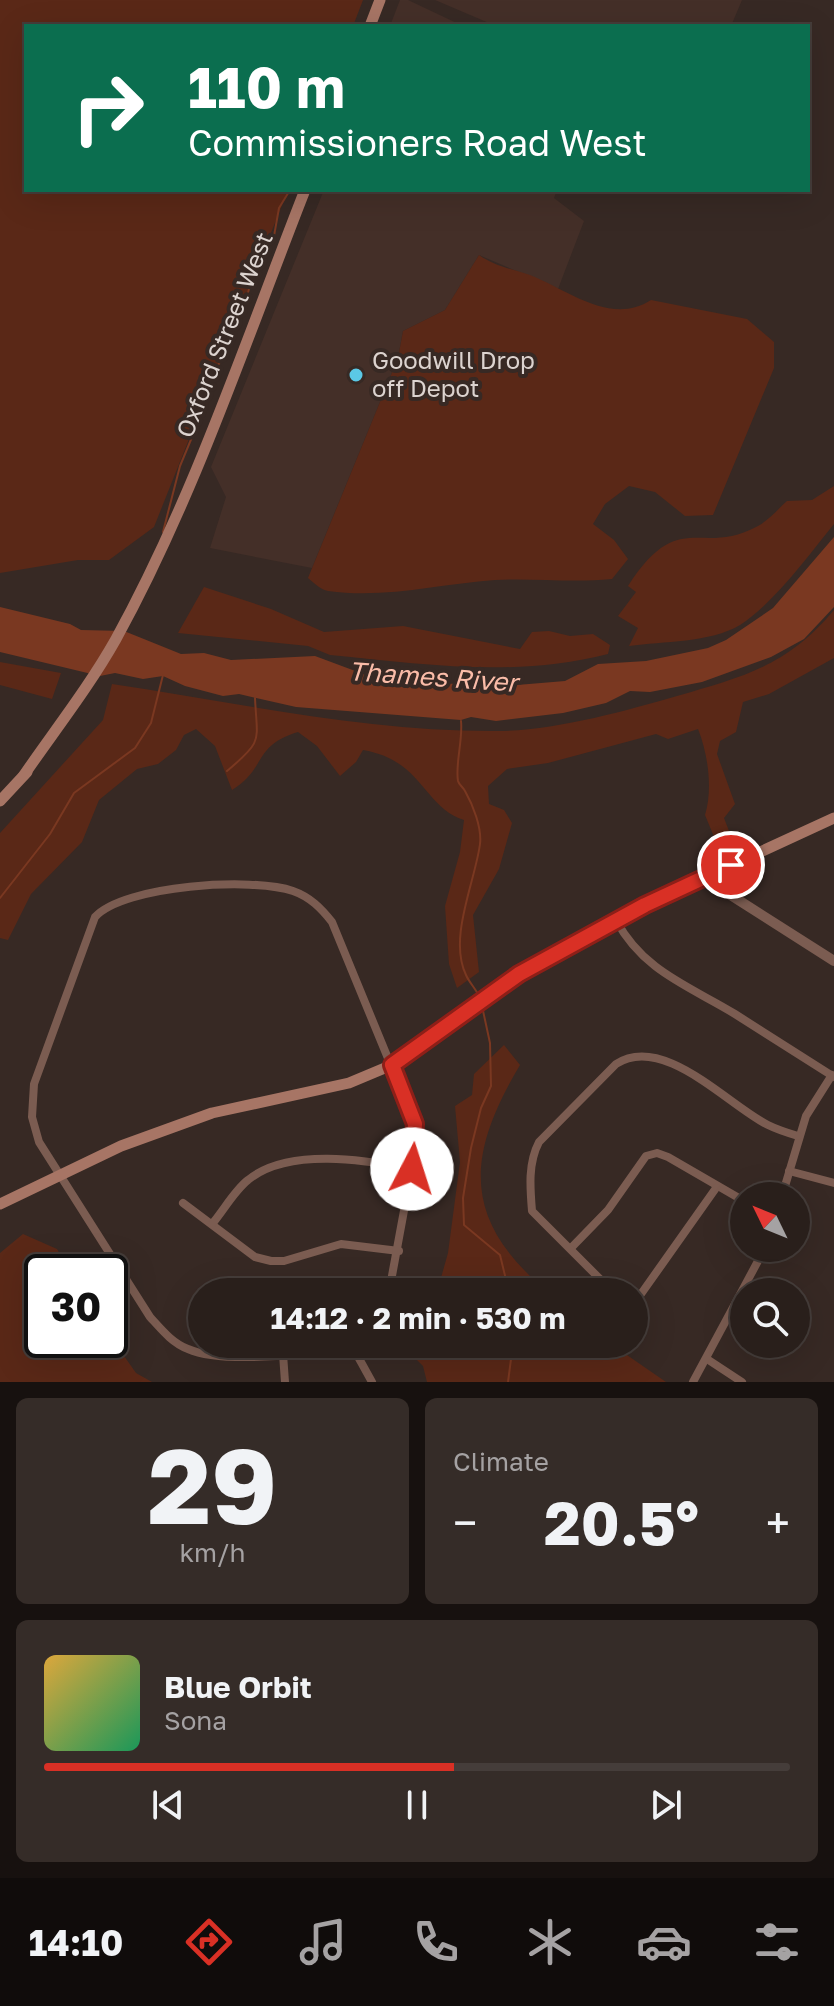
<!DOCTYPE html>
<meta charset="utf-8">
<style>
:root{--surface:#291f1b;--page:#352c28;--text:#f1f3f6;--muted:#a5a2a3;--line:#453d3a;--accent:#d93025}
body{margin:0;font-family:"Golos Text",sans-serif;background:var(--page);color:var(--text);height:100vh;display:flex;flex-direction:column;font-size:30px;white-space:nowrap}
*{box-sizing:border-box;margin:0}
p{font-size:26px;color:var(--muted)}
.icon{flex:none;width:44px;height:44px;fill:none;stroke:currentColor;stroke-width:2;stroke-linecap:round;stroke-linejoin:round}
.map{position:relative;height:1382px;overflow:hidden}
.details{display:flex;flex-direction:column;gap:16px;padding:16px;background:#17110f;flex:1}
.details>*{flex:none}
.banner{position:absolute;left:24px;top:24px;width:786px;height:168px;border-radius:0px;box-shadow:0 8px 32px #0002,0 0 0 2px var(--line);background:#0b6e4f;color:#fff;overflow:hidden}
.needle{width:52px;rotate:313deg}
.controls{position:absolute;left:730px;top:1182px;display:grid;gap:16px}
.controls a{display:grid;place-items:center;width:80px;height:80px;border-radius:50%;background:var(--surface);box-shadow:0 8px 32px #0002,0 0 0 2px var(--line);font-size:40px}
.speed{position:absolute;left:24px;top:1254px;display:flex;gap:16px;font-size:40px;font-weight:700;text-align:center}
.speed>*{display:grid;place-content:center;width:104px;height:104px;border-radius:50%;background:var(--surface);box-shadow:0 8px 32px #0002,0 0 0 2px var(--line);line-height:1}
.speed .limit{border:4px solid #111;border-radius:12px;background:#fff;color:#111}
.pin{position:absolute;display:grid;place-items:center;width:68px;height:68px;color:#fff;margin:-34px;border:4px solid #fff;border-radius:50%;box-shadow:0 2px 8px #0007}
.me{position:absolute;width:88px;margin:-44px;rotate:5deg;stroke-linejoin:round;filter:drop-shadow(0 0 6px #0008)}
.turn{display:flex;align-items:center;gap:28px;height:168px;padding:0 32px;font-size:36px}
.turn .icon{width:104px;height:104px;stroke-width:2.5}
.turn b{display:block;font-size:56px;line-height:68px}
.big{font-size:60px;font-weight:700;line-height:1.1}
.details .tile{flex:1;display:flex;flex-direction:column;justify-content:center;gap:12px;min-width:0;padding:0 28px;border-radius:12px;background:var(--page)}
.details .dial{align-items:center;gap:0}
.dial b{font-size:104px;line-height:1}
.song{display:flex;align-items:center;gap:24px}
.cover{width:96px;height:96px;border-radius:12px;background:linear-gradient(135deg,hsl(40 70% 55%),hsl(150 70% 35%))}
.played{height:8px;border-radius:4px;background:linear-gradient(90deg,var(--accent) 55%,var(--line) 55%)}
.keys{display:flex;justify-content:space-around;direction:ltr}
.heat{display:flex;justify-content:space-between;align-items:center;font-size:44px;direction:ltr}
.details .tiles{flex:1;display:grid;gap:16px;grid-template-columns:1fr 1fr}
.tile:last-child{grid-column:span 2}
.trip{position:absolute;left:188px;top:1278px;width:460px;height:80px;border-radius:40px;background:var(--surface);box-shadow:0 8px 32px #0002,0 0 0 2px var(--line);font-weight:700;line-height:80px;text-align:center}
.dock{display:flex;height:128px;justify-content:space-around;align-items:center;background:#100c0b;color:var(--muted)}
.dock .icon{width:56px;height:56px}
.dock .current{color:var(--accent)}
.dock b{font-size:36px;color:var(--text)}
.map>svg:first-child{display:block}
</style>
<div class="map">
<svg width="834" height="1382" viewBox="0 0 834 1382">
<rect width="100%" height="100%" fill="#372924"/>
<g fill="#442f28">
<polygon points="400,0 408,0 463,26 390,26"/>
<polygon points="435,0 742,0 731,26 496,26"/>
<polygon points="324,190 557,190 554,198 584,221 558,289 479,255 445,310 403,331 398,358 312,568 210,548 226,497 211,467"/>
</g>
<g fill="#5a2817">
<polygon points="0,0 363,0 353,26 26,26 26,190 288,190 154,527 109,560 78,560 0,573"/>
<path d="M479,255c15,11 33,14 51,20 38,15 81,51 121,25l96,19 27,23v26l-61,147 -28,1 -30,-24 -26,-6 -24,18 -12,20 21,16 14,19 -16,20c-40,4 -78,-1 -117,1 -56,4 -110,19 -167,11 -7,-1 -14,-8 -20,-13l90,-220 5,-27 42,-21z"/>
<path d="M834,486v38c-25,31 -61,80 -94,101 -30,18 -77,16 -111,21l9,-18 -20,-12 18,-24 -8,-6c52,-80 72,-28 130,-60 11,-6 20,-17 29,-25l25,-1z"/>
<path d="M204,587l67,22 53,23 79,-6 117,23 12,-17 17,-1 21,5 23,-2 17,11 -2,9c-93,24 -184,10 -278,1l-22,-9 -130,-13z"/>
<path d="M834,610v48l-65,36 -26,8 -7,30 -16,9 -3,13 18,50 -11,14 12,31 -14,7 -17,-41c8,-26 3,-61 -7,-86l-30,10 -12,-5 -108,29 -41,6 -19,17 1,18 15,6 8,13 -13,46 -26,46 6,57 -22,16 -8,-24 -4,-58 15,-54 4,-32c-40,-12 -41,-60 -101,-70l-7,12 -16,14 -23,-30 -19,-14c-46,14 -31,37 -66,58l-17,-44 -19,-17 -12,6 -8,15 -18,14 -21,5 -38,31 -17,42 -51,52 -23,46 -8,-2v-105l103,-113 9,-36c127,19 257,48 386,47 55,0 127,-20 179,-35 68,-20 110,-30 157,-86z"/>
<polygon points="0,662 61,673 52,699 0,685"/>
<path d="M504,1045l16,20c-54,91 -59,155 28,227h-111l11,-39 12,-91 -5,-56 17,-11 2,-21z"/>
<polygon points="23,1234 57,1249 70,1272 42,1272 42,1340 110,1340 110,1336 136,1373 152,1382 0,1382 0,1253"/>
<polygon points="405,1344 611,1344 666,1382 427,1382 423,1366 403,1346"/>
</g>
<polygon fill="#7a3821" points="834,537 834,607 804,639 771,657 702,682 650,692 630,691 606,703 563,713 496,721 471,717 461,720 296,707 239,694 223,696 185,686 163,676 143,679 115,673 100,676 0,652 0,607 70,624 81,630 124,631 181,654 204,653 231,660 315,656 374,678 411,683 517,685 565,681 598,664 646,661 708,648 726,640 773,608"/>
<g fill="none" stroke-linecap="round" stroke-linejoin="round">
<g stroke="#7a3821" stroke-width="2">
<polyline points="163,532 180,466 207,401 208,390 247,296 258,258 274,236 279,208 290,190"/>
<path d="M461,721c2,20 -6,43 -3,60 1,4 5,6 7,10 8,14 17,37 15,53 -5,38 -32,94 -14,131 3,7 9,13 13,21"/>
<path d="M227,771c37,-31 30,-29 28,-73"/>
<polyline points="0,898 50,834 74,793 135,748 151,723 163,675"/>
<polyline points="482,1006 490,1043 491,1086 481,1108 471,1148 463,1198 464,1225 500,1255 509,1292"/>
<polyline points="508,1382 513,1344"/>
</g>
<g stroke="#7b5c51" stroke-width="8">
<path d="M616,920c27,51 73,66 119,94 33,21 66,42 99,63"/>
<polyline points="789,1171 834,1183"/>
<polyline points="782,1196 806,1116 832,1075"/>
<polyline points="183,1203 255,1257 271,1261 284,1261 341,1244 399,1251"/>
<path d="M212,1224c12,-14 22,-33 36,-44 40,-33 118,-20 164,-11"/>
<polyline points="571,1248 608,1210 646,1156 657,1153 668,1157 744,1201"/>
<path d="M613,1292l-81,-81c-2,-24 -4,-48 7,-69l77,-78c47,-31 112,41 152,61 10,5 20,8 30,11"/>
<polyline points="634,1296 641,1294 716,1188"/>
<path d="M341,1344c-33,13 -121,19 -153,5 -16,-6 -27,-20 -38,-32l-111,-175 -7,-25 2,-33 61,-167c29,-32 158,-40 198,-26 17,6 28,17 39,31l83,202 2,16 -28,152"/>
<polyline points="351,1344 372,1382"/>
<polyline points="283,1354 285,1382"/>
<polyline points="707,1359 742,1382"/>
<polyline points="693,1382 765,1248"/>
</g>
<polyline stroke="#7b5c51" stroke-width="10" points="712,874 718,887 834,961"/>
<g stroke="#a77565" stroke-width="11">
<polyline points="370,26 380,0"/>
<path d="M24,775c31,-45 65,-88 92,-136 78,-142 130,-299 189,-449"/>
<polyline points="0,801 27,772"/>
<polyline points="0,1204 121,1146 212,1113 349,1083 392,1065 519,974 645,905 834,818"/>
</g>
</g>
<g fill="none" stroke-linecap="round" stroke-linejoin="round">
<g stroke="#8d1f18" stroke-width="20">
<polyline id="route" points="412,1169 415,1124 392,1065 519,974 645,905 731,865"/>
</g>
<use href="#route" stroke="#d93025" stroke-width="14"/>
</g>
<circle fill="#5bc8e6" stroke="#372924" stroke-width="3" cx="356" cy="375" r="8"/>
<g text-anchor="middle" stroke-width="8" stroke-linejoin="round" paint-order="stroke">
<g font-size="24" fill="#dcd3cf" stroke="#372924">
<text transform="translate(225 335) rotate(-68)" y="8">Oxford Street West</text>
</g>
<g font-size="24" fill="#dcd3cf" stroke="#372924" text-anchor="start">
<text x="372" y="369">Goodwill Drop<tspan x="372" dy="28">off Depot</tspan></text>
</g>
<g font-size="26" font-style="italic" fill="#fabca8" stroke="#372924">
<text transform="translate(433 677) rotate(4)" y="9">Thames River</text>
</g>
</g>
</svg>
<div class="controls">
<a><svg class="needle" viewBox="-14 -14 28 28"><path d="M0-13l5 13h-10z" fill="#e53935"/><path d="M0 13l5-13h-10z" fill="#a5a2a3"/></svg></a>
<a><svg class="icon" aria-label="search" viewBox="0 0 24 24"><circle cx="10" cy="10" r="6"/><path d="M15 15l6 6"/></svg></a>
</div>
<div class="speed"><div class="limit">30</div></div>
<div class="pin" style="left:731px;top:865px;background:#d93025"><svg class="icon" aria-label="arrive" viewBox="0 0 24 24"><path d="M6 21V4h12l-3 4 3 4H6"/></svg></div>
<svg class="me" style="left:412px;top:1169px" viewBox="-20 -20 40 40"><circle r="19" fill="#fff"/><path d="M0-13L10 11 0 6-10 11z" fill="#d93025"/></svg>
<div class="trip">14:12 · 2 min · 530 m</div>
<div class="banner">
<div class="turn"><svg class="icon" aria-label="right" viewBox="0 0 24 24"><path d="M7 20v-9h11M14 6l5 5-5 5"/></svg><div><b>110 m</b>Commissioners Road West</div></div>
</div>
</div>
<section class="details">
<div class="tiles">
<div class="tile dial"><b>29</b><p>km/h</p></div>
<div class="tile"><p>Climate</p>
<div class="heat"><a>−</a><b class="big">20.5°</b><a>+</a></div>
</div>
<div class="tile">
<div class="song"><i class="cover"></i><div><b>Blue Orbit</b><p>Sona</p></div></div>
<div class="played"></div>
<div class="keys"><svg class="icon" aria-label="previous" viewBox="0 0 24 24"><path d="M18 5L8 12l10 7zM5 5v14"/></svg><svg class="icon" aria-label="pause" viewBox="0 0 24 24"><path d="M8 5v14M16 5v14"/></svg><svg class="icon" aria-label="next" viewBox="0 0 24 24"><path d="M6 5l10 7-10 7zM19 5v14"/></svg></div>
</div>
</div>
</section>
<nav class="dock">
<b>14:10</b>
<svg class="icon current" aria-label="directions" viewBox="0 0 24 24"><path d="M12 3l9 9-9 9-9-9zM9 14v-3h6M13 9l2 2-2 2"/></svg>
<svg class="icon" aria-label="music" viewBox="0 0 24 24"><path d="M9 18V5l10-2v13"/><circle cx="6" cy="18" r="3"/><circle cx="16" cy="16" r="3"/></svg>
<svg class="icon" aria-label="phone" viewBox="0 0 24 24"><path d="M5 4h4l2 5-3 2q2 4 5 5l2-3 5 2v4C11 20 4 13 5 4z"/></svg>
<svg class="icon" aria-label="climate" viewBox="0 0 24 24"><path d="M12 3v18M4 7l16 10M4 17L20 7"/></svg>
<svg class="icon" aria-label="car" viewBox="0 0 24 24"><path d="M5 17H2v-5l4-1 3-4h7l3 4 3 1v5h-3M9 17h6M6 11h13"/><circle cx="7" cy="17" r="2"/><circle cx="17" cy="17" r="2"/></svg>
<svg class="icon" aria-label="filters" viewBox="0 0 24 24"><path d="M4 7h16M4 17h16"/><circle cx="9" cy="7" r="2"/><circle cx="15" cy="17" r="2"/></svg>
</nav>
